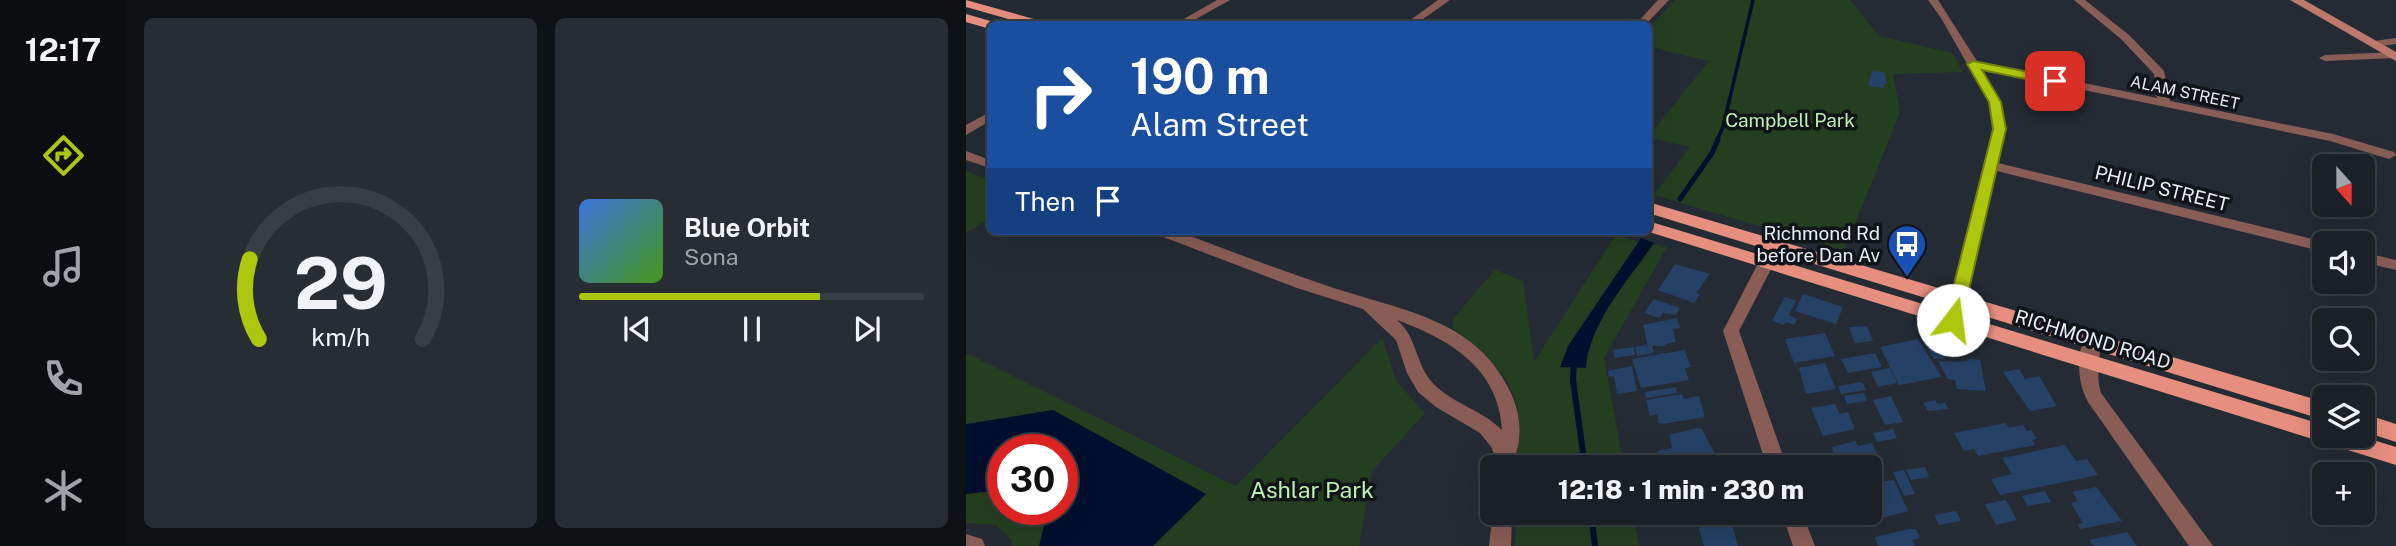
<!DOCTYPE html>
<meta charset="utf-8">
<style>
:root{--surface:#1b2027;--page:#282d33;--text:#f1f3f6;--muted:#a0a3a7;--line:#393e44;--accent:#adc60e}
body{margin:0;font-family:"Public Sans",sans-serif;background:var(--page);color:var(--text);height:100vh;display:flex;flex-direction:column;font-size:26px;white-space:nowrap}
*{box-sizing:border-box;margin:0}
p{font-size:23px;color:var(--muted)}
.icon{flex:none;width:38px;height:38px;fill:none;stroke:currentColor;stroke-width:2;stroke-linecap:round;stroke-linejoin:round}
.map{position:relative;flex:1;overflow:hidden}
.sheet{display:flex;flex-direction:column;gap:18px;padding:18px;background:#0f1215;width:840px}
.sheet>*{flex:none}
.guide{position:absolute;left:21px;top:21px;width:665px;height:214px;border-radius:10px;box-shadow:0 7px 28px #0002,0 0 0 2px var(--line);background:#1a4fa0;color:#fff;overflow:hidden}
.needle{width:46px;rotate:159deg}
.controls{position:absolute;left:1346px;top:154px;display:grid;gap:14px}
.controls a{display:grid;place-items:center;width:63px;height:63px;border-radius:10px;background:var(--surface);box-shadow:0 7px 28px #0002,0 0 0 2px var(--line);font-size:35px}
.speed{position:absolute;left:21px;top:434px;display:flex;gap:14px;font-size:35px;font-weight:700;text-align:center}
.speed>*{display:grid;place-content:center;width:91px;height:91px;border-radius:50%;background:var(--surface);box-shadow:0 7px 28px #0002,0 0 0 2px var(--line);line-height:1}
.speed .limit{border:10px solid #d22;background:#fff;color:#111}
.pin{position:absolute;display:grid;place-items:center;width:60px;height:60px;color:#fff;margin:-30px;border-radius:14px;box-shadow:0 4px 10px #0006}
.me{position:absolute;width:77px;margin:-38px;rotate:15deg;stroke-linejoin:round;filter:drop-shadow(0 0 5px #0008)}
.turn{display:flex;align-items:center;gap:24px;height:147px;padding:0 28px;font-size:32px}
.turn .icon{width:91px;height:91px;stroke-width:2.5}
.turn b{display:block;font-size:49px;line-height:60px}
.then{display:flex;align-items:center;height:66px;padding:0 28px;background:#0003;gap:14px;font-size:26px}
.sheet .card{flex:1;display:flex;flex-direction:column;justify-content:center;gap:10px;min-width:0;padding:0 24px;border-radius:10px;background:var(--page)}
.sheet .dial{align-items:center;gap:0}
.dial svg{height:182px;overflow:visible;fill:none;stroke:var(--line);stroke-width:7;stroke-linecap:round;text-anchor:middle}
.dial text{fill:var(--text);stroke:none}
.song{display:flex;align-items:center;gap:21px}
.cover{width:84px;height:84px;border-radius:10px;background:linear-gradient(135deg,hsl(220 70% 55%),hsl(100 70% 35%))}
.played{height:7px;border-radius:4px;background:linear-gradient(90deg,var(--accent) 70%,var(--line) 70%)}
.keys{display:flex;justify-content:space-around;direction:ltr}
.sheet .tiles{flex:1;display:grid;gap:18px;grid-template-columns:repeat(2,1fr)}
.trip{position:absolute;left:514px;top:455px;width:402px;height:70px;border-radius:10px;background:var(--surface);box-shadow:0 7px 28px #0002,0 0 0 2px var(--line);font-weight:800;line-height:70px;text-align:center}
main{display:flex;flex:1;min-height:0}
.tab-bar{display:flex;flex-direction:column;width:126px;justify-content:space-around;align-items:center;background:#0b0d10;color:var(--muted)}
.tab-bar .icon{width:49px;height:49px}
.tab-bar .selected{color:var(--accent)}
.tab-bar b{font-size:32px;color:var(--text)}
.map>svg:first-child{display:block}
</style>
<main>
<nav class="tab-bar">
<b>12:17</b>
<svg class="icon selected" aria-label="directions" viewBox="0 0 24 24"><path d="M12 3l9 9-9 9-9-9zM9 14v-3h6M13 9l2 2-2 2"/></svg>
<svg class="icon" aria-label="music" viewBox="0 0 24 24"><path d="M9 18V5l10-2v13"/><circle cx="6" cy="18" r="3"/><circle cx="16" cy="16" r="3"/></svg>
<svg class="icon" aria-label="phone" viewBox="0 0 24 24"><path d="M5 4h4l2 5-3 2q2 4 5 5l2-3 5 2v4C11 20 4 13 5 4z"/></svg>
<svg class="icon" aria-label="climate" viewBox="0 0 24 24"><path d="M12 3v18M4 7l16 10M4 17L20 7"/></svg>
</nav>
<section class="sheet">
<div class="tiles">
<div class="card dial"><svg viewBox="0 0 100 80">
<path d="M14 69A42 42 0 1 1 86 69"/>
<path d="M14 69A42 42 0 0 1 10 34" stroke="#adc60e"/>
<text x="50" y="56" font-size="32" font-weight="700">29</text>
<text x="50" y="72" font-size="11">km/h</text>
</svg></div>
<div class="card">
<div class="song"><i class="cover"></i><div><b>Blue Orbit</b><p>Sona</p></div></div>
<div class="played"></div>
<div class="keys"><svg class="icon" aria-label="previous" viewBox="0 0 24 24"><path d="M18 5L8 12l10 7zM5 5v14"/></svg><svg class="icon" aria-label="pause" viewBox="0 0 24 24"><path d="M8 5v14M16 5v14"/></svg><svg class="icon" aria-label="next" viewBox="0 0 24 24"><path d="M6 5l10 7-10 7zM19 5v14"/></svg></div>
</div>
</div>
</section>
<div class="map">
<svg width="1430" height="546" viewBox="0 0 1430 546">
<rect width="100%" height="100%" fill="#242b34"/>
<g fill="#243f1f" fill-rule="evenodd">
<polygon points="709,0 884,0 913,36 986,53 997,72 927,74 934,112 878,251 688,195 724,147 682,137 743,61 683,47 683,28"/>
<polygon points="0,171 24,180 24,218 0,233"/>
<path d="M649,236l52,11 -63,111 20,109h-107c0,-17 3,-37 1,-54 -4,-36 -37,-65 -65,-84v-10l42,-49 28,11 11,81z"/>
<path d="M416,338l15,44 28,31 -53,58 -13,75h-347v-6l-16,-15 -30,-2v-170l270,133zM37,450h59v59h-59z"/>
<polygon points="550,513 667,513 673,546 549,546"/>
</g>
<g fill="#000f2e">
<path d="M675,238l13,5c-26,38 -64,78 -68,125l-26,-1 8,-21z"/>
<polygon points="87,410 240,494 187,546 73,546 82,509 96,509 96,450 37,450 37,490 0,494 0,424"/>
</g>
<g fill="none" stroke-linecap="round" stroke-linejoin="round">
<polyline stroke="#000f2e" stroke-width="3.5" points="751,140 757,127 787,0"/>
<polyline stroke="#000f2e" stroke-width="5" points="714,199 746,153 752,139"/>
<g stroke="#000f2e" stroke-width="6">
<polyline points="608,361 607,380 619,467"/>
<polyline points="625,513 629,546"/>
</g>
</g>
<g fill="#254165">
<polygon points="906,71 918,72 921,84 918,84 918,88 902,86"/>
<polygon points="709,264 744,274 730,293 734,294 728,303 692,290"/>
<polygon points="837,294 877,307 870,324 829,311"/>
<polygon points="819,297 830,301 823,315 831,319 828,325 820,322 818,325 806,321"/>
<polygon points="688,299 714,308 710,315 697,313 693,318 678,313"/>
<polygon points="711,318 714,328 707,329 710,342 700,344 701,346 686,346 688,353 671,356 669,347 680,345 682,348 677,325"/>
<polygon points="901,326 907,341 889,343 883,327"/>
<polygon points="859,333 869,356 828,363 819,339"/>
<polygon points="952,339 976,377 933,385 914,347"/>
<polygon points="959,344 976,345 979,359 968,359"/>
<polygon points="668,347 669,355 649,358 647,350"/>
<polygon points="718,350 725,367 719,368 723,380 675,388 666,359"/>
<polygon points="909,353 916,367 882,373 875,359"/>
<polygon points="1001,359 1014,360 1020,391 991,389 989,380 982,379 972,361 994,362 1002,361"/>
<polygon points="859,363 870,389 840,394 833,368"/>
<polygon points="666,366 671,391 651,394 648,376 643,377 642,371"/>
<polygon points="924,368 931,383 912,387 905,372"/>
<polygon points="1053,369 1059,379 1073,376 1091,406 1064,411 1037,372"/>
<polygon points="896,382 900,390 875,394 872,386"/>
<polygon points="710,387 711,393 680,398 679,392"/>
<polygon points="898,393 901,401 881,404 878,396"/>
<polygon points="716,394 718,399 733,396 739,417 696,424 692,423 692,414 684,416 680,400"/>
<polygon points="925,396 937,422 919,425 907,400"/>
<polygon points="969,400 972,404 979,403 983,409 962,411 957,403"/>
<polygon points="869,404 874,414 882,412 889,429 857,436 845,408"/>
<polygon points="1040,423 1043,428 1057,425 1061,431 1065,430 1071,439 1066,440 1069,445 1012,456 1008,449 998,451 988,433"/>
<polygon points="731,428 736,429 750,456 695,464 692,451 706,448 703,435"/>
<polygon points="927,429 931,438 911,442 907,433"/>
<polygon points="889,441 892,446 906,443 918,469 905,472 905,467 872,467 866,447"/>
<polygon points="1099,445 1110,461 1121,459 1132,475 1034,495 1025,479 1046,474 1036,458"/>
<polygon points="959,467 963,477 945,480 940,470"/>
<polygon points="938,470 949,494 938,496 927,472"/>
<polygon points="928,480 942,511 902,522 898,513 905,513 905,483"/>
<polygon points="1130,487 1156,521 1114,529 1112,524 1117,523 1105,503 1112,501 1106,492"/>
<polygon points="1079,491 1085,502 1062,506 1056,496"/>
<polygon points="1040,500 1051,520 1030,525 1019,504"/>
<polygon points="990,511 995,521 973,525 968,515"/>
<polygon points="737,513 763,513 772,546 738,546 733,528 740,526"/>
<polygon points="943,529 950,529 954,538 946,540 949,546 912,546 909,537"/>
<polygon points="1161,532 1171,546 1127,546 1123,540"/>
</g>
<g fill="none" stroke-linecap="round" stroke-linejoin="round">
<g fill="#895d56" fill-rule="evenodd">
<polygon points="251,0 264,0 221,24 209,24"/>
<polygon points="472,0 484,0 450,24 439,24"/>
<polygon points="692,0 703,0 680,24 670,24"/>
<path d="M962,0h10l39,61 180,37 -3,-24 -33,-35 -47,-39h11l44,35 35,36 6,30 163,33 61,18 2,3 -7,4 -59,-18 -348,-72c24,41 28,47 16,94l331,80h-5v9l-327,-81 -36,149 -2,4h-12l-2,-4 49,-191 -5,-27 -48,-84z"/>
<polygon points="1430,38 1430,44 1408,47 1402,44 1408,41"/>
<polygon points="1430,52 1430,58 1359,61 1353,58 1359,55"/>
<polygon points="24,112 24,121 0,135 0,125"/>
<polygon points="0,151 24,160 24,168 0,160"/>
<path d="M190,231h21c50,19 100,38 151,55 69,24 147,31 182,105 12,25 13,51 1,76h-14l-5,-19 -12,-15 -44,-26 -18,-15 -11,-19 -11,-33 -33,-31 -66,-21 -139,-53zM431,320c52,19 102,48 105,110 -21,-21 -52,-27 -71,-49 -16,-19 -14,-44 -34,-61z"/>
<polygon points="809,241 817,246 773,331 821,467 801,467 757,331 801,246"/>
<polygon points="1396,252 1430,260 1430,270 1396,262"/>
<path d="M1126,332l6,2c6,14 -4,38 3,59l112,153h-24l-101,-144c-11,-20 -12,-47 -2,-68z"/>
<polygon points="527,511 527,513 546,513 545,546 523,546"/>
<polygon points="816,513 836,513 849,546 827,546"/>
<polygon points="0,534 16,539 19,546 0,546"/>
</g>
<polygon fill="#be796d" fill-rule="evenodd" points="1324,0 1338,0 1430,52 1430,61"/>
<g fill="#e78f7f" fill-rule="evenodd">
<polygon points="0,0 75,21 77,24 60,24 0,7"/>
<polygon points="0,14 28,22 30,24 24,24 24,29 0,22"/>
<polygon points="682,202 1358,402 1358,420 682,213"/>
<polygon points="682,221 1358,425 1358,436 1394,436 1430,447 1430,465 680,231 682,231"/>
<polygon points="1396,413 1430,424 1430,442 1396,431"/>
</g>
</g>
<polygon fill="#adc60e" stroke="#708109" stroke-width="2" points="1007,61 1089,77 1095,81 1089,85 1016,70 1035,102 1040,129 996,320 987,326 979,320 1027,129 1023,102 1001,64"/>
<defs>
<g id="bus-pin" transform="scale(2.0125)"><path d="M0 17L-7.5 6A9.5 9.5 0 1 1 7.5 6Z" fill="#1a4fb4" stroke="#101317"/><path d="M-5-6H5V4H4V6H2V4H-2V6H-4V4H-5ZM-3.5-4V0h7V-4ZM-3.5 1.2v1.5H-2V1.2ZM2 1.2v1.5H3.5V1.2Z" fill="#fff"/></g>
</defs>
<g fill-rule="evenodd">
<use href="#bus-pin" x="941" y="244"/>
</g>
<g text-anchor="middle" stroke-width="7" stroke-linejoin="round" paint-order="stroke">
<g font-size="16" fill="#e8edf3" stroke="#101317">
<text transform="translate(1219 92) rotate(12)" y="6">ALAM STREET</text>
</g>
<g font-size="19" fill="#baefaf" stroke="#101317">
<text x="824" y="127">Campbell Park</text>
</g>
<g font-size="19" fill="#e8edf3" stroke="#101317">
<text transform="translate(1196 188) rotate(14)" y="7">PHILIP STREET</text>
<text transform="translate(1127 339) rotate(17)" y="7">RICHMOND ROAD</text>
</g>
<g font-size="19" fill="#e8edf3" stroke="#101317" text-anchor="end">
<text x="914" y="240">Richmond Rd<tspan x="914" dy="22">before Dan Av</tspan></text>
</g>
<g font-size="23" fill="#baefaf" stroke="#101317">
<text x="346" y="498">Ashlar Park</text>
</g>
</g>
</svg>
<div class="controls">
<a><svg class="needle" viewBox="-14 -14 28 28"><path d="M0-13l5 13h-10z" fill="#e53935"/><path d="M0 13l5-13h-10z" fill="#a0a3a7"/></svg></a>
<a><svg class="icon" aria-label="sound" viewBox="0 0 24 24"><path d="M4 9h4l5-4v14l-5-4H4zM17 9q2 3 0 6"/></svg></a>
<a><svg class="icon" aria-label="search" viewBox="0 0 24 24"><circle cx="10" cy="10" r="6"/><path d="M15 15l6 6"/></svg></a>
<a><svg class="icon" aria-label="layers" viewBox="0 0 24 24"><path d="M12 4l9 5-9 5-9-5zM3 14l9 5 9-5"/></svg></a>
<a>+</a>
</div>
<div class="speed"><div class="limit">30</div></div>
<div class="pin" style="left:1089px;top:81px;background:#d93025"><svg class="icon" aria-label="arrive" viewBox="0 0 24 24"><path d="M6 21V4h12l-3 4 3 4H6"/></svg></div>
<svg class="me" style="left:987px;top:320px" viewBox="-20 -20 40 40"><circle r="19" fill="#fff"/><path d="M0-13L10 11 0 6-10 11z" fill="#adc60e"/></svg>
<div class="trip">12:18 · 1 min · 230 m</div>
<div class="guide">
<div class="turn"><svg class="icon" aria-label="right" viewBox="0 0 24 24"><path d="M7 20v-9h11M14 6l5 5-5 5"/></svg><div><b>190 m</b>Alam Street</div></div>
<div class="then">Then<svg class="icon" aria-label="arrive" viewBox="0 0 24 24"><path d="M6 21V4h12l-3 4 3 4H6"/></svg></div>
</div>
</div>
</main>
